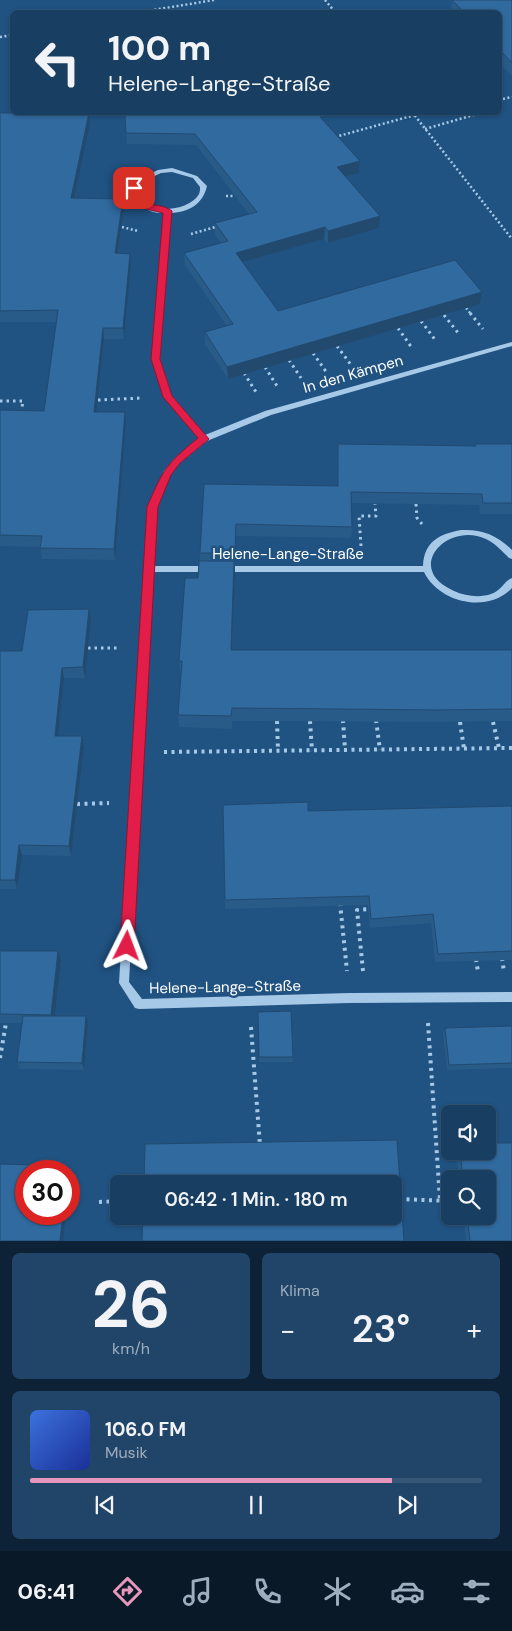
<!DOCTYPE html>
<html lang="de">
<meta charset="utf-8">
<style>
:root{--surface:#183e62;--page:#214568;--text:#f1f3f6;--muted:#9faebe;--line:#365777;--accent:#e797bd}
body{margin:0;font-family:"DM Sans",sans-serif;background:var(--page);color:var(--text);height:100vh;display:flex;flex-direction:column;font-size:19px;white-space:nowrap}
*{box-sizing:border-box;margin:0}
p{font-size:16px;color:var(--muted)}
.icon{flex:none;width:28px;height:28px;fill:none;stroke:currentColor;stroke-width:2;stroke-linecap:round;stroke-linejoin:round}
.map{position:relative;height:1241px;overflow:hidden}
.details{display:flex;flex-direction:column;gap:12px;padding:12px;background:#0d2236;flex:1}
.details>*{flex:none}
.top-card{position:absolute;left:10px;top:10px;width:492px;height:105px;border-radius:8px;box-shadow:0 1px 4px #0004,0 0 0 1px var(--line);background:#183e62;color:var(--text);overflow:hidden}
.buttons{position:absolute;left:441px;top:1105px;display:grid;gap:10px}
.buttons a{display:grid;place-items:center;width:55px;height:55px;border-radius:8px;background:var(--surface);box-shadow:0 1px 4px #0004,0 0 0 1px var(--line);font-size:25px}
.speed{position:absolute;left:15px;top:1160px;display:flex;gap:10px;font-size:25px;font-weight:700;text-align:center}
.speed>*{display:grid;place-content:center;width:65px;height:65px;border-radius:50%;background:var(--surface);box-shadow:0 1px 4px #0004,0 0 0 1px var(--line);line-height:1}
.speed .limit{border:8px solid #d22;background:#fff;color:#111}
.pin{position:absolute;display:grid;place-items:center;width:42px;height:42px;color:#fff;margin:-21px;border-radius:10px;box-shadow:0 2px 8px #0006}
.me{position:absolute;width:55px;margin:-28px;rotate:3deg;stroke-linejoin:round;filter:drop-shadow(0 0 4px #0008)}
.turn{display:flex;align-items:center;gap:18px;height:105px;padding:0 15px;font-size:22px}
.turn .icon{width:65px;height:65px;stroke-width:2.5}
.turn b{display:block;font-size:35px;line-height:42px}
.big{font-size:38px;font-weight:600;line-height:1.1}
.details .card{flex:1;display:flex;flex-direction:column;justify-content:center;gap:8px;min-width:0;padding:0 18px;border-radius:8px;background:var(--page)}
.details .dial{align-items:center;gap:0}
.dial b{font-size:65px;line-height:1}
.song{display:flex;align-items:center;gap:15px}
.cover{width:60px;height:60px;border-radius:8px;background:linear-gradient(135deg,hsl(220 70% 55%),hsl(230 70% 35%))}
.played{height:5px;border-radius:2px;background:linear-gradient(90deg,var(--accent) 80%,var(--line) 80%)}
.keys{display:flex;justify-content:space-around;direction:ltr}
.heat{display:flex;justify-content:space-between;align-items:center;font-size:28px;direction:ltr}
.details .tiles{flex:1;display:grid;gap:12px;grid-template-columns:1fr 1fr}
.card:last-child{grid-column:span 2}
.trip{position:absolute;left:110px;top:1175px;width:292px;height:50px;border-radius:8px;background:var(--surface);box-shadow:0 1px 4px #0004,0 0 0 1px var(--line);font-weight:600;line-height:50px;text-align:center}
.menu{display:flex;height:80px;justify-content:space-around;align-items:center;background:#0a1927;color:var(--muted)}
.menu .icon{width:35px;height:35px}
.menu .active{color:var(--accent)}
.menu b{font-size:22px;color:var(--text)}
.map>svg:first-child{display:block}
</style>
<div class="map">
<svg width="512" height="1241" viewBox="0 0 512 1241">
<rect width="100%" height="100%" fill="#205282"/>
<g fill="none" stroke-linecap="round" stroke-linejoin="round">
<g stroke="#a6c9e8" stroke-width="2.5" stroke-dasharray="2 2.5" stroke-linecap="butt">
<polyline points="325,0 335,12"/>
<polyline points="141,12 214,0"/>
<polyline points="0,37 12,35"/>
<polyline points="503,99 512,97"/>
<polyline points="412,112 512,239"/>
<polyline points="425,129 484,112"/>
<polyline points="335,137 415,115"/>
<polyline points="226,196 235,196"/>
<polyline points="122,227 138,231"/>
<polyline points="191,234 219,226"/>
<polyline points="466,308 471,314"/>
</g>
<g stroke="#a6c9e8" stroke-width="3" stroke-dasharray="2.5 4" stroke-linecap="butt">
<polyline points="470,313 483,329"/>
<polyline points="444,315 459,334"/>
<polyline points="421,321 436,341"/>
<polyline points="398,328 412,348"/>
<polyline points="337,346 351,365"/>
<polyline points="313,353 327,373"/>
<polyline points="289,360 301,378"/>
<polyline points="265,367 277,386"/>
<polyline points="244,373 256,392"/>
<polyline points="98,400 142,398"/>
<polyline points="0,401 23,401 21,413"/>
<polyline points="416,504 417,518 422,524"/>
<polyline points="361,546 359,516 376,516 375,504"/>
<polyline points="88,648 117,648"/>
</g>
<g stroke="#a6c9e8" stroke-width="4" stroke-dasharray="3 4.5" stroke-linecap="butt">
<polyline points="343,720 345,750"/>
<polyline points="376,720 380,750"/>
<polyline points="277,721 278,751"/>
<polyline points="310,721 312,751"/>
<polyline points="460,722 464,749"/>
<polyline points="493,722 499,748"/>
<polyline points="164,752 512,748"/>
<polyline points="77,804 109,803"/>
<polyline points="340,903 347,971"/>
<polyline points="502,958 504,972"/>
<polyline points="476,959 478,972"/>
<polyline points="363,971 357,910 371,909"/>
<polyline points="428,1023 440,1200"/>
<polyline points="251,1027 260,1146"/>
<polyline points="0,1058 6,1023"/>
<polyline points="399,1199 450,1201"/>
<polyline points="99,1202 119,1201"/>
</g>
<g fill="#a6c9e8" fill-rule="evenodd">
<path d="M172,168l25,8 10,10c-4,18 -18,26 -36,27l-11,146 12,37 33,39 60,-24 247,-69v4l-241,69 -64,26 -27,22 -10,11 -14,33 -3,59h57l4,3 -4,3h-58l-23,410 13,17 207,-6 163,-1v10l-163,1 -210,6 -4,-1 -16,-25 29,-476 16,-36 10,-12 25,-20 -35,-42 -12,-38 12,-146c-16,1 -25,-8 -33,-20l6,-13 21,-10zM172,172l21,6 7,9c0,2 0,5 -1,7 -8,15 -39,19 -51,11 -4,-2 -8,-8 -11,-12l5,-11 19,-9z"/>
<path d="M461,530c21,-1 36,5 51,20v9l-3,-1c-7,-7 -14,-15 -23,-19 -39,-18 -83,30 -32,52 11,5 26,7 37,3 10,-3 13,-13 21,-16v10c-24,26 -73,15 -88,-16h-201l-4,-3 4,-3h200c1,-25 17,-32 38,-36z"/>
</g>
</g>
<g fill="#295b89">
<polygon points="452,0 512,0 512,76 500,63 500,12 453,12 451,10"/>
<polygon points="0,113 90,124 75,198 124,210 118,253 131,265 124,339 104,339 96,412 126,423 115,560 42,559 40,547 0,546 0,410 44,411 57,322 0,322"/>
<polygon points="125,116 324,122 360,161 359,173 345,177 379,228 328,243 324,239 243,262 278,311 482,292 480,304 228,379 205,344 205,332 227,326 185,265 184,253 221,243 215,235 215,223 249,214 196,145 127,144"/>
<polygon points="338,444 475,446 475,444 512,444 512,514 480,514 479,505 351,503 352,527 351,538 236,536 232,650 512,650 512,721 438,722 232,721 232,729 179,727 178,715 181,673 180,673 179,661 198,578 200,561 200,553 204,484 338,486 337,456"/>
<polygon points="91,620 85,678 64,678 58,736 84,747 71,856 22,855 17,889 0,889 0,651 22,651"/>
<polygon points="223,805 308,811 512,806 512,960 435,962 431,923 370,928 368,905 225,909"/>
<polygon points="0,951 61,961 55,1016 86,1016 88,1024 84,1070 20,1069 17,1062 22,1023 0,1023"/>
<polygon points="258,1012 293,1057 293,1062 259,1062"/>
<polygon points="512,1026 512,1068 447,1070 443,1033 445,1028"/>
<polygon points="456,1151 488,1151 512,1241 466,1241 463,1216 488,1216 488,1179 459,1179"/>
</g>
<g fill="#224a6f">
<polygon points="89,113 90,124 72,210 71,198"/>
<polygon points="360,161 359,173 336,179 337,167"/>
<polygon points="123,199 124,210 116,265 115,253"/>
<polygon points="380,216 379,228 328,243 328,231"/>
<polygon points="325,227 324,239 236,264 236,253"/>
<polygon points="130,254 131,265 124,339 123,328"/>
<polygon points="482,292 480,304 228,379 227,367"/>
<polygon points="103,328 104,339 95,424 94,412"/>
<polygon points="125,412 126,423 115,560 114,549"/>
<polygon points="236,524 236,536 235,564 235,553"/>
<polygon points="234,561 235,574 231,662 231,650"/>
<polygon points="89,609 91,620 85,678 83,667"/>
<polygon points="62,668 64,678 57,746 55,736"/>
<polygon points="82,736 84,747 71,856 69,846"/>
<polygon points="19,845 22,855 17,889 15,880"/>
<polygon points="58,951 61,961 54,1024 51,1015"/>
<polygon points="86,1016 88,1024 84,1070 82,1063"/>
<polygon points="68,1166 70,1172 69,1187 69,1171 67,1171"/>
<polygon points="63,1214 66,1214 63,1241 60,1241"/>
</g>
<g fill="#306a9f" stroke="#224a6f">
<polygon points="452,0 512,0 512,63 500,50 500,12 464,12"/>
<polygon points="147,112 322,112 324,117 320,117 360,161 337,167 380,216 328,231 325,227 236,253 278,311 455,260 482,292 227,367 205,332 233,324 184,253 228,241 215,223 257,212 195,134 126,133 125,116"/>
<polygon points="0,113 89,113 71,198 123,199 115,253 130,254 123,328 103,328 94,412 125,412 114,549 40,548 42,536 0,535 0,410 44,411 58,310 0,311"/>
<polygon points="338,444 476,446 475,444 512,444 512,503 483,503 482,494 351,492 352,527 236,524 235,553 200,553 204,484 338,486"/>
<polygon points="199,561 234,561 231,650 512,650 512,709 440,710 232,708 231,716 178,715 182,661 179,661 185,578 198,578"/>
<polygon points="89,609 83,667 62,668 55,736 82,736 69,846 19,845 15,880 0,880 0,651 22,651 28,610"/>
<polygon points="308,802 308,811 512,806 512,951 438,954 433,914 371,919 369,896 225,900 223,805"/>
<polygon points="0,951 58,951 51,1015 0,1014"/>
<polygon points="291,1011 293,1057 259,1057 258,1012"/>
<polygon points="23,1016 86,1016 82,1063 17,1062"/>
<polygon points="512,1026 512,1063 449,1065 445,1028"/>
<polygon points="397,1140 404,1241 142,1241 143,1216 394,1216 394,1184 144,1184 145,1144"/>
<polygon points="488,1143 512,1143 512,1241 470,1241 467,1216 488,1216 488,1179 463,1179 460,1151 488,1151"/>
<polygon points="0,1164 68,1166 67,1171 26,1171 26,1214 63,1214 60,1241 0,1241"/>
</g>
<path fill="#e11d48" stroke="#92132f" d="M134,185l5,3c4,24 18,12 33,23l-12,148 12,37 37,43 -29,24 -9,12 -13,32 -24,439 -2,4 -5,2 -5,-2 -2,-4 27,-439c16,-37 19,-43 51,-69l-35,-41 -12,-38 12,-146c-19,-5 -29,-3 -33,-25z"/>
<g text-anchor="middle" stroke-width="5" stroke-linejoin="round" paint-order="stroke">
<g font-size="15" fill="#fff" stroke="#205282">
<text transform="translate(353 374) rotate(-16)" y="5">In den Kämpen</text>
<text x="288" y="559">Helene-Lange-Straße</text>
<text transform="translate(225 987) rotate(-1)" y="5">Helene-Lange-Straße</text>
</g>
</g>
</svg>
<div class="buttons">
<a><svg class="icon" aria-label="sound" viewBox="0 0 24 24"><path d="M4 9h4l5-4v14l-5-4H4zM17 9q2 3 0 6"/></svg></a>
<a><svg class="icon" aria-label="search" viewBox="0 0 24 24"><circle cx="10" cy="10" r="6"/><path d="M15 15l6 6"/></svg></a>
</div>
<div class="speed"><div class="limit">30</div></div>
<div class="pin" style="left:134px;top:188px;background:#d93025"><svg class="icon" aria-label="arrive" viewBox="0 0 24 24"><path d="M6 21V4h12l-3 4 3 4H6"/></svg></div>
<svg class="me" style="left:127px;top:946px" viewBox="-20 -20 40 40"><path d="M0-17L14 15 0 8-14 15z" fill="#e11d48" stroke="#fff" stroke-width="4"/></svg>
<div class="trip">06:42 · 1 Min. · 180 m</div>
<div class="top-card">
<div class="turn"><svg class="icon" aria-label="left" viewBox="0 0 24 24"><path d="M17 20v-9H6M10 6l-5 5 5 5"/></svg><div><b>100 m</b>Helene-Lange-Straße</div></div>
</div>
</div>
<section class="details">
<div class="tiles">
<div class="card dial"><b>26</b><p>km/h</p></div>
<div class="card"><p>Klima</p>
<div class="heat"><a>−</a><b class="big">23°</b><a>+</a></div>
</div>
<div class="card">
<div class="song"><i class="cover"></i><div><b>106.0 FM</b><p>Musik</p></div></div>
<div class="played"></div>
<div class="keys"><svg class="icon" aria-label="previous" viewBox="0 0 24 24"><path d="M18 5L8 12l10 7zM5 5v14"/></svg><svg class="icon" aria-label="pause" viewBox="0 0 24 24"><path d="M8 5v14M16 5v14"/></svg><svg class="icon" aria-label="next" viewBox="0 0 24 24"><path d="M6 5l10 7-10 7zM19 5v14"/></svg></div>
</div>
</div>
</section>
<nav class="menu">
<b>06:41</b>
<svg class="icon active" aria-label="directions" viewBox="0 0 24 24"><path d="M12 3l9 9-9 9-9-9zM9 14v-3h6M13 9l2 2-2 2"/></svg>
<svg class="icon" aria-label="music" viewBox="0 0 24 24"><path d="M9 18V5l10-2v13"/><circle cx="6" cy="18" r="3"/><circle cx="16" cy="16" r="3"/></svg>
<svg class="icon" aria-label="phone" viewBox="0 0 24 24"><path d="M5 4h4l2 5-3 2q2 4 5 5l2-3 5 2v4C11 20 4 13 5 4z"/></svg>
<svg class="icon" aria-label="climate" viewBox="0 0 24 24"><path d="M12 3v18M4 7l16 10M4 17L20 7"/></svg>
<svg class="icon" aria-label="car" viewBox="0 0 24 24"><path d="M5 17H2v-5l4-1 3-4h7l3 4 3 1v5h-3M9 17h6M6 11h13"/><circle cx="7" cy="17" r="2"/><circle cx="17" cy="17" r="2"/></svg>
<svg class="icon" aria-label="filters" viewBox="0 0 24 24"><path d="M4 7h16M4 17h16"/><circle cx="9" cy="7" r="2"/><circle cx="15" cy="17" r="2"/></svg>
</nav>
